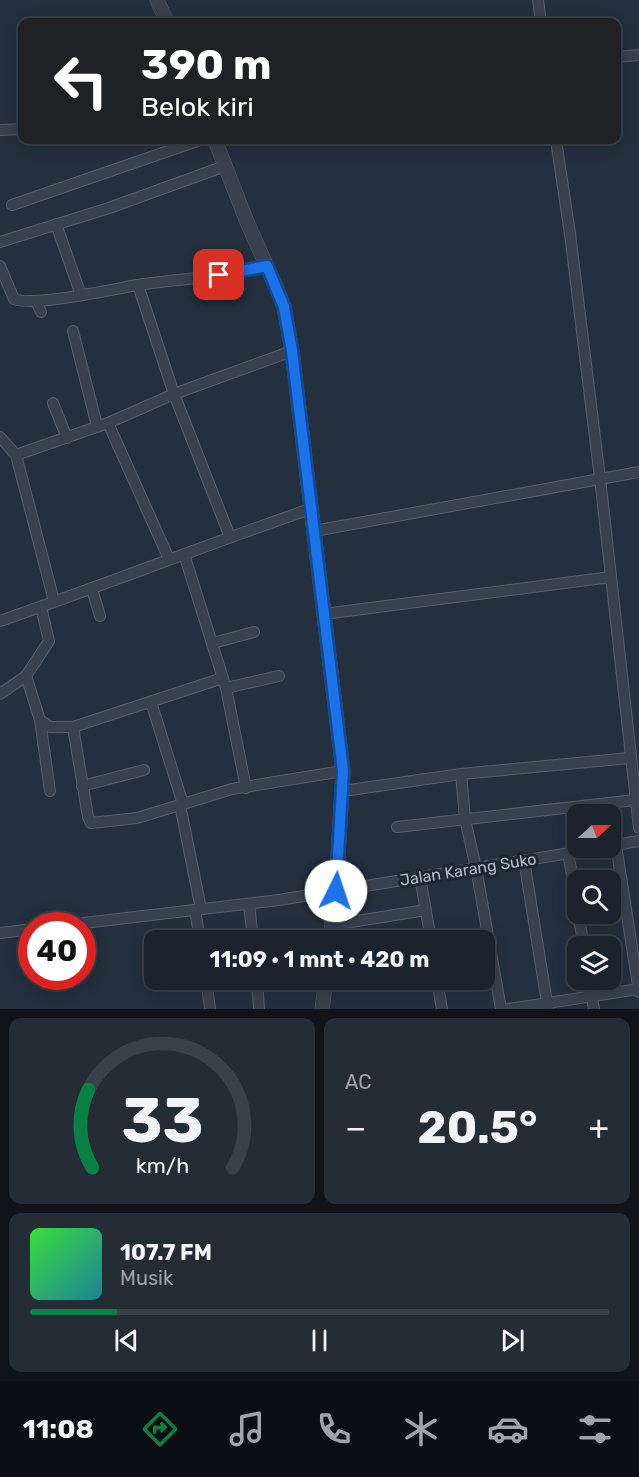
<!DOCTYPE html>
<html lang="id">
<meta charset="utf-8">
<style>
:root{--surface:#1b242e;--page:#242c36;--text:#f1f3f6;--muted:#a0a4aa;--line:#39414a;--accent:#0b8043}
body{margin:0;font-family:Rubik,sans-serif;background:var(--page);color:var(--text);height:100vh;display:flex;flex-direction:column;font-size:22px;white-space:nowrap}
*{box-sizing:border-box;margin:0}
p{font-size:20px;color:var(--muted)}
.icon{flex:none;width:33px;height:33px;fill:none;stroke:currentColor;stroke-width:2;stroke-linecap:round;stroke-linejoin:round}
.map{position:relative;height:1009px;overflow:hidden}
.drawer{display:flex;flex-direction:column;gap:9px;padding:9px;background:#0f1419;flex:1}
.drawer>*{flex:none}
.banner{position:absolute;left:18px;top:18px;width:603px;height:126px;border-radius:12px;box-shadow:0 3px 15px #0003,0 0 0 2px var(--line);background:#202124;color:#fff;overflow:hidden}
.needle{width:39px;rotate:69deg}
.buttons{position:absolute;left:567px;top:804px;display:grid;gap:12px}
.buttons a{display:grid;place-items:center;width:54px;height:54px;border-radius:12px;background:var(--surface);box-shadow:0 3px 15px #0003,0 0 0 2px var(--line);font-size:30px}
.speed{position:absolute;left:18px;top:912px;display:flex;gap:12px;font-size:30px;font-weight:700;text-align:center}
.speed>*{display:grid;place-content:center;width:78px;height:78px;border-radius:50%;background:var(--surface);box-shadow:0 3px 15px #0003,0 0 0 2px var(--line);line-height:1}
.speed .limit{border:9px solid #d22;background:#fff;color:#111}
.pin{position:absolute;display:grid;place-items:center;width:51px;height:51px;color:#fff;margin:-26px;border-radius:12px;box-shadow:0 3px 9px #0006}
.me{position:absolute;width:66px;margin:-33px;rotate:4deg;stroke-linejoin:round;filter:drop-shadow(0 0 4px #0008)}
.turn{display:flex;align-items:center;gap:21px;height:126px;padding:0 24px;font-size:27px}
.turn .icon{width:78px;height:78px;stroke-width:2.5}
.turn b{display:block;font-size:42px;line-height:51px}
.big{font-size:45px;font-weight:700;line-height:1.1}
.drawer .widget{flex:1;display:flex;flex-direction:column;justify-content:center;gap:9px;min-width:0;padding:0 21px;border-radius:12px;background:var(--page)}
.drawer .dial{align-items:center;gap:0}
.dial svg{height:156px;overflow:visible;fill:none;stroke:var(--line);stroke-width:7;stroke-linecap:round;text-anchor:middle}
.dial text{fill:var(--text);stroke:none}
.song{display:flex;align-items:center;gap:18px}
.cover{width:72px;height:72px;border-radius:9px;background:linear-gradient(135deg,hsl(120 70% 55%),hsl(190 70% 35%))}
.played{height:6px;border-radius:3px;background:linear-gradient(90deg,var(--accent) 15%,var(--line) 15%)}
.keys{display:flex;justify-content:space-around;direction:ltr}
.heat{display:flex;justify-content:space-between;align-items:center;font-size:33px;direction:ltr}
.drawer .tiles{flex:1;display:grid;gap:9px;grid-template-columns:1fr 1fr}
.widget:last-child{grid-column:span 2}
.trip{position:absolute;left:144px;top:930px;width:351px;height:60px;border-radius:12px;background:var(--surface);box-shadow:0 3px 15px #0003,0 0 0 2px var(--line);font-weight:700;line-height:60px;text-align:center}
.menu{display:flex;height:96px;justify-content:space-around;align-items:center;background:#0b0e12;color:var(--muted)}
.menu .icon{width:42px;height:42px}
.menu .selected{color:var(--accent)}
.menu b{font-size:27px;color:var(--text)}
.map>svg:first-child{display:block}
</style>
<div class="map">
<svg width="639" height="1009" viewBox="0 0 639 1009">
<rect width="100%" height="100%" fill="#24303e"/>
<g fill="none" stroke-linecap="round" stroke-linejoin="round">
<g stroke="#56606c" stroke-width="12">
<g id="minor">
<polyline points="538,0 541,22"/>
<polyline points="616,57 639,55"/>
<polyline points="0,130 22,129"/>
<polyline points="556,140 570,234 600,478 639,828"/>
<polyline points="12,205 200,140"/>
<polyline points="56,224 81,295"/>
<polyline points="0,242 109,208 225,166"/>
<path d="M0,266l14,33c20,8 99,-10 124,-14 26,-4 52,-6 79,-9 16,-3 33,-7 50,-10"/>
<polyline points="138,285 174,394 230,537"/>
<polyline points="36,301 41,312"/>
<polyline points="73,331 97,426"/>
<polyline points="53,403 67,438"/>
<polyline points="108,423 169,559"/>
<polyline points="0,437 16,455 54,601"/>
<polyline points="16,455 108,423 174,394 292,351"/>
<polyline points="314,531 639,472"/>
<polyline points="184,554 226,688 246,788"/>
<polyline points="92,589 100,616"/>
<polyline points="324,614 611,577"/>
<path d="M0,621c104,-36 206,-76 310,-112"/>
<polyline points="213,643 254,632"/>
<polyline points="26,676 40,720 50,727 73,727 223,678"/>
<polyline points="226,688 279,676"/>
<polyline points="0,694 26,676 49,641 41,607"/>
<polyline points="151,702 183,804"/>
<polyline points="40,720 50,791"/>
<polyline points="73,727 88,817 91,823 137,818 232,789 343,771"/>
<polyline points="461,774 465,819 476,868 501,1009"/>
<polyline points="82,786 144,770"/>
<polyline points="343,791 461,774 630,758"/>
<polyline points="180,805 201,909"/>
<polyline points="397,827 635,800"/>
<polyline points="616,845 639,992"/>
<polyline points="610,846 639,841"/>
<polyline points="568,853 578,908"/>
<polyline points="524,860 548,1009"/>
<polyline points="420,877 431,940"/>
<polyline points="249,904 253,940"/>
<polyline points="195,910 200,940"/>
<polyline points="578,914 584,946"/>
<polyline points="332,925 426,910"/>
<polyline points="58,926 279,900 601,848"/>
<polyline points="0,933 32,929"/>
<polyline points="206,980 210,1008"/>
<polyline points="257,980 259,1009"/>
<polyline points="437,980 442,1009"/>
<polyline points="589,980 594,1009"/>
<polyline points="325,983 346,980"/>
<polyline points="509,1009 639,989"/>
</g>
</g>
<g stroke="#56606c" stroke-width="15">
<g id="tertiary">
<polyline points="157,0 167,22"/>
<polyline points="215,140 247,222 277,289 284,307 292,351 343,771 336,891 330,940"/>
<polyline points="322,1009 326,980"/>
</g>
</g>
<use href="#minor" stroke="#38424e" stroke-width="10"/>
<use href="#tertiary" stroke="#38424e" stroke-width="14"/>
</g>
<g fill="none" stroke-linecap="round" stroke-linejoin="round">
<g stroke="#114b97" stroke-width="15">
<polyline id="route" points="219,275 267,266 284,307 292,351 343,771 336,891"/>
</g>
<use href="#route" stroke="#1a73e8" stroke-width="10"/>
</g>
<g text-anchor="middle" stroke-width="6" stroke-linejoin="round" paint-order="stroke">
<g font-size="16" fill="#b4bdc9" stroke="#1d2733">
<text transform="translate(468 869) rotate(-9)" y="6">Jalan Karang Suko</text>
</g>
</g>
</svg>
<div class="buttons">
<a><svg class="needle" viewBox="-14 -14 28 28"><path d="M0-13l5 13h-10z" fill="#e53935"/><path d="M0 13l5-13h-10z" fill="#a0a4aa"/></svg></a>
<a><svg class="icon" aria-label="search" viewBox="0 0 24 24"><circle cx="10" cy="10" r="6"/><path d="M15 15l6 6"/></svg></a>
<a><svg class="icon" aria-label="layers" viewBox="0 0 24 24"><path d="M12 4l9 5-9 5-9-5zM3 14l9 5 9-5"/></svg></a>
</div>
<div class="speed"><div class="limit">40</div></div>
<div class="pin" style="left:219px;top:275px;background:#d93025"><svg class="icon" aria-label="arrive" viewBox="0 0 24 24"><path d="M6 21V4h12l-3 4 3 4H6"/></svg></div>
<svg class="me" style="left:336px;top:891px" viewBox="-20 -20 40 40"><circle r="19" fill="#fff"/><path d="M0-13L10 11 0 6-10 11z" fill="#1a73e8"/></svg>
<div class="trip">11:09 · 1 mnt · 420 m</div>
<div class="banner">
<div class="turn"><svg class="icon" aria-label="left" viewBox="0 0 24 24"><path d="M17 20v-9H6M10 6l-5 5 5 5"/></svg><div><b>390 m</b>Belok kiri</div></div>
</div>
</div>
<section class="drawer">
<div class="tiles">
<div class="widget dial"><svg viewBox="0 0 100 80">
<path d="M14 69A42 42 0 1 1 86 69"/>
<path d="M14 69A42 42 0 0 1 12 29" stroke="#0b8043"/>
<text x="50" y="56" font-size="32" font-weight="700">33</text>
<text x="50" y="72" font-size="11">km/h</text>
</svg></div>
<div class="widget"><p>AC</p>
<div class="heat"><a>−</a><b class="big">20.5°</b><a>+</a></div>
</div>
<div class="widget">
<div class="song"><i class="cover"></i><div><b>107.7 FM</b><p>Musik</p></div></div>
<div class="played"></div>
<div class="keys"><svg class="icon" aria-label="previous" viewBox="0 0 24 24"><path d="M18 5L8 12l10 7zM5 5v14"/></svg><svg class="icon" aria-label="pause" viewBox="0 0 24 24"><path d="M8 5v14M16 5v14"/></svg><svg class="icon" aria-label="next" viewBox="0 0 24 24"><path d="M6 5l10 7-10 7zM19 5v14"/></svg></div>
</div>
</div>
</section>
<nav class="menu">
<b>11:08</b>
<svg class="icon selected" aria-label="directions" viewBox="0 0 24 24"><path d="M12 3l9 9-9 9-9-9zM9 14v-3h6M13 9l2 2-2 2"/></svg>
<svg class="icon" aria-label="music" viewBox="0 0 24 24"><path d="M9 18V5l10-2v13"/><circle cx="6" cy="18" r="3"/><circle cx="16" cy="16" r="3"/></svg>
<svg class="icon" aria-label="phone" viewBox="0 0 24 24"><path d="M5 4h4l2 5-3 2q2 4 5 5l2-3 5 2v4C11 20 4 13 5 4z"/></svg>
<svg class="icon" aria-label="climate" viewBox="0 0 24 24"><path d="M12 3v18M4 7l16 10M4 17L20 7"/></svg>
<svg class="icon" aria-label="car" viewBox="0 0 24 24"><path d="M5 17H2v-5l4-1 3-4h7l3 4 3 1v5h-3M9 17h6M6 11h13"/><circle cx="7" cy="17" r="2"/><circle cx="17" cy="17" r="2"/></svg>
<svg class="icon" aria-label="filters" viewBox="0 0 24 24"><path d="M4 7h16M4 17h16"/><circle cx="9" cy="7" r="2"/><circle cx="15" cy="17" r="2"/></svg>
</nav>
